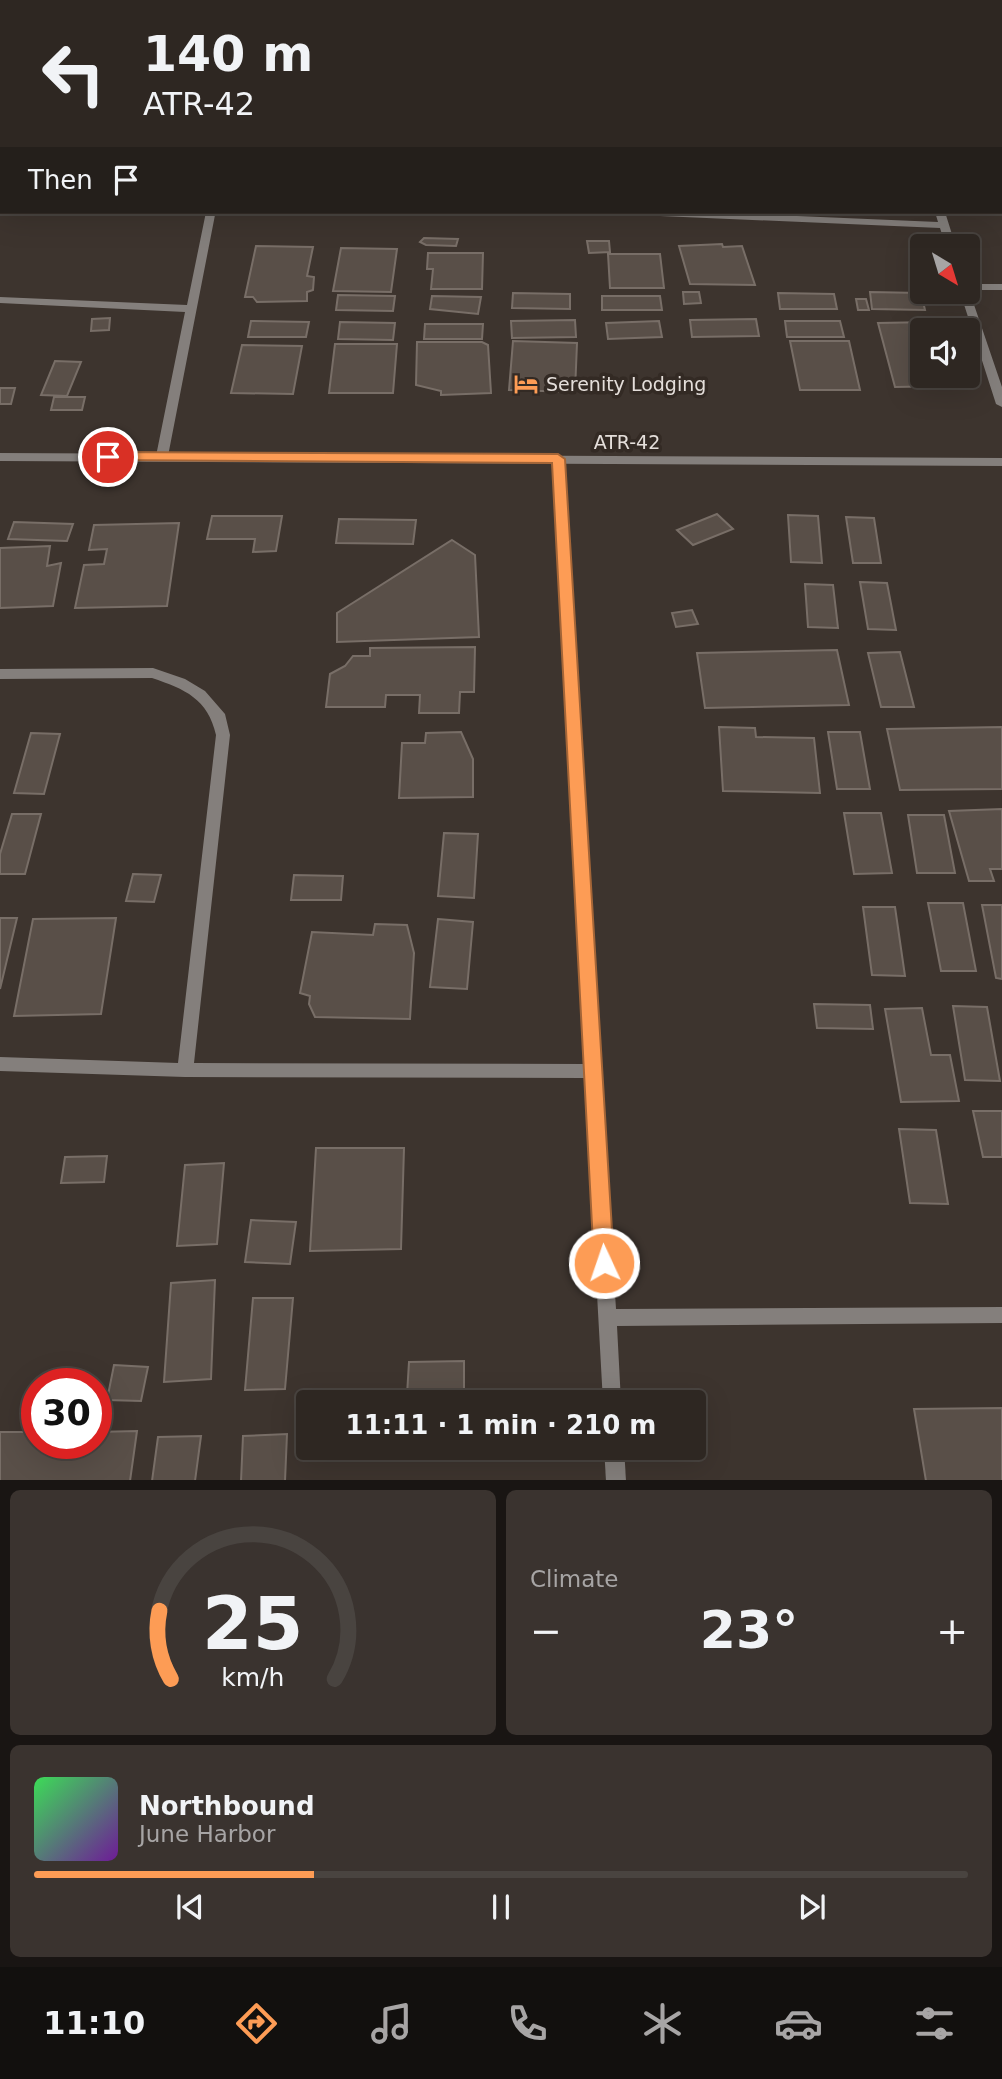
<!DOCTYPE html>
<meta charset="utf-8">
<style>
:root{--surface:#2e2722;--page:#3a332f;--text:#f1f3f6;--muted:#a7a5a5;--line:#494440;--accent:#fd9c55}
body{margin:0;font-family:"DejaVu Sans",sans-serif;background:var(--page);color:var(--text);height:100vh;display:flex;flex-direction:column;font-size:26px;white-space:nowrap}
*{box-sizing:border-box;margin:0}
p{font-size:23px;color:var(--muted)}
.icon{flex:none;width:38px;height:38px;fill:none;stroke:currentColor;stroke-width:2;stroke-linecap:round;stroke-linejoin:round}
.map{position:relative;height:1480px;overflow:hidden}
.sheet{display:flex;flex-direction:column;gap:10px;padding:10px;background:#191513;flex:1}
.sheet>*{flex:none}
.guide{position:absolute;left:0px;top:0px;width:1003px;height:214px;box-shadow:0 7px 28px #0002,0 0 0 2px var(--line);background:#2e2722;color:var(--text);overflow:hidden}
.needle{width:46px;rotate:142deg}
.tools{position:absolute;left:910px;top:234px;display:grid;gap:14px}
.tools a{display:grid;place-items:center;width:70px;height:70px;border-radius:7px;background:var(--surface);box-shadow:0 7px 28px #0002,0 0 0 2px var(--line);font-size:35px}
.speed{position:absolute;left:21px;top:1368px;display:flex;gap:14px;font-size:35px;font-weight:700;text-align:center}
.speed>*{display:grid;place-content:center;width:91px;height:91px;border-radius:50%;background:var(--surface);box-shadow:0 7px 28px #0002,0 0 0 2px var(--line);line-height:1}
.speed .limit{border:10px solid #d22;background:#fff;color:#111}
.pin{position:absolute;display:grid;place-items:center;width:60px;height:60px;color:#fff;margin:-30px;border:4px solid #fff;border-radius:50%;box-shadow:0 2px 7px #0007}
.me{position:absolute;width:77px;margin:-38px;rotate:357deg;stroke-linejoin:round;filter:drop-shadow(0 0 5px #0008)}
.turn{display:flex;align-items:center;gap:24px;height:147px;padding:0 28px;font-size:32px}
.turn .icon{width:91px;height:91px;stroke-width:2.5}
.turn b{display:block;font-size:49px;line-height:60px}
.then{display:flex;align-items:center;height:66px;padding:0 28px;background:#0003;gap:14px;font-size:26px}
.big{font-size:52px;font-weight:600;line-height:1.1}
.sheet .widget{flex:1;display:flex;flex-direction:column;justify-content:center;gap:10px;min-width:0;padding:0 24px;border-radius:10px;background:var(--page)}
.sheet .dial{align-items:center;gap:0}
.dial svg{height:182px;overflow:visible;fill:none;stroke:var(--line);stroke-width:7;stroke-linecap:round;text-anchor:middle}
.dial text{fill:var(--text);stroke:none}
.song{display:flex;align-items:center;gap:21px}
.cover{width:84px;height:84px;border-radius:10px;background:linear-gradient(135deg,hsl(130 70% 55%),hsl(280 70% 35%))}
.played{height:7px;border-radius:4px;background:linear-gradient(90deg,var(--accent) 30%,var(--line) 30%)}
.keys{display:flex;justify-content:space-around;direction:ltr}
.heat{display:flex;justify-content:space-between;align-items:center;font-size:38px;direction:ltr}
.sheet .tiles{flex:1;display:grid;gap:10px;grid-template-columns:1fr 1fr}
.widget:last-child{grid-column:span 2}
.trip{position:absolute;left:296px;top:1390px;width:410px;height:70px;border-radius:7px;background:var(--surface);box-shadow:0 7px 28px #0002,0 0 0 2px var(--line);font-weight:600;line-height:70px;text-align:center}
.tab-bar{display:flex;height:112px;justify-content:space-around;align-items:center;background:#12100e;color:var(--muted)}
.tab-bar .icon{width:49px;height:49px}
.tab-bar .current{color:var(--accent)}
.tab-bar b{font-size:32px;color:var(--text)}
.map>svg:first-child{display:block}
</style>
<div class="map">
<svg width="1002" height="1481" viewBox="0 0 1002 1481">
<rect width="100%" height="100%" fill="#3d342e"/>
<g fill="#594f48" stroke="#786e67" stroke-width="2">
<polygon points="449,0 512,0 449,2"/>
<rect x="626" y="0" width="63" height="2"/>
<polygon points="765,0 829,0 830,2 765,2"/>
<polygon points="424,238 458,239 456,246 426,245 420,242"/>
<polygon points="587,241 609,241 610,252 589,253"/>
<polygon points="722,244 723,247 742,246 755,285 690,284 679,246"/>
<polygon points="256,246 313,247 307,276 314,277 313,290 307,292 307,301 257,302 253,297 245,297"/>
<polygon points="341,248 397,249 391,292 333,291"/>
<polygon points="428,253 483,253 482,289 431,289 433,269 427,269"/>
<polygon points="608,254 660,254 664,288 610,288"/>
<polygon points="683,292 699,292 701,303 684,304"/>
<polygon points="870,292 921,293 925,310 872,309"/>
<polygon points="513,293 570,294 570,309 512,308"/>
<polygon points="778,293 834,294 837,309 780,309"/>
<polygon points="338,295 395,296 393,311 336,310"/>
<polygon points="432,296 481,297 478,314 430,309"/>
<polygon points="602,296 660,296 662,310 602,310"/>
<polygon points="856,299 866,299 869,310 858,310"/>
<polygon points="110,318 109,330 91,331 92,319"/>
<polygon points="756,319 759,336 692,337 690,320"/>
<polygon points="575,320 576,337 512,338 511,321"/>
<polygon points="251,321 309,322 306,337 248,337"/>
<polygon points="659,321 662,337 608,339 606,323"/>
<polygon points="785,321 840,321 844,337 787,337"/>
<polygon points="340,322 395,323 393,340 338,339"/>
<polygon points="931,322 933,331 922,331 922,376 948,376 951,386 895,387 878,323"/>
<polygon points="425,324 483,324 482,339 424,339"/>
<polygon points="513,341 577,343 575,392 509,390"/>
<polygon points="790,341 849,341 860,390 800,390"/>
<polygon points="417,342 482,342 488,345 491,393 441,395 441,391 416,385"/>
<polygon points="335,344 397,344 393,393 329,393"/>
<polygon points="242,345 302,346 293,394 231,393"/>
<polygon points="55,361 81,362 67,396 41,395"/>
<polygon points="0,388 15,388 11,404 0,404"/>
<polygon points="54,397 85,397 82,410 51,410"/>
<polygon points="717,514 733,529 693,545 677,530"/>
<polygon points="788,515 818,516 822,563 791,562"/>
<polygon points="212,516 282,516 276,551 253,552 255,539 207,539"/>
<polygon points="846,517 874,518 881,563 853,563"/>
<polygon points="339,519 416,520 413,544 336,543"/>
<polygon points="14,522 73,524 67,541 8,539"/>
<polygon points="179,523 167,606 75,608 84,565 104,564 107,549 89,550 94,525"/>
<polygon points="452,540 475,555 479,637 337,642 337,613"/>
<polygon points="50,546 47,566 61,563 53,606 0,608 0,548"/>
<polygon points="860,582 887,583 896,630 868,629"/>
<polygon points="805,584 833,585 838,628 808,627"/>
<polygon points="692,610 698,624 676,627 672,613"/>
<polygon points="475,647 474,692 460,692 459,713 419,713 420,695 386,695 385,707 326,707 330,674 345,666 353,656 370,656 370,648"/>
<polygon points="837,650 849,705 705,708 697,653"/>
<polygon points="900,652 914,707 881,707 868,653"/>
<polygon points="719,727 755,728 756,737 814,738 820,793 723,791"/>
<polygon points="1002,727 1002,789 900,790 887,729"/>
<polygon points="461,732 473,759 473,797 399,798 402,743 425,743 426,733"/>
<polygon points="828,732 860,732 870,789 837,789"/>
<polygon points="31,733 60,734 44,794 14,793"/>
<polygon points="1002,809 1002,869 990,869 994,881 969,881 949,811"/>
<polygon points="844,813 881,813 892,873 854,874"/>
<polygon points="12,814 41,814 25,874 0,874 0,854"/>
<polygon points="908,815 944,815 955,873 917,873"/>
<polygon points="444,833 478,834 474,898 438,896"/>
<polygon points="133,874 161,875 154,902 126,901"/>
<polygon points="294,875 343,876 341,900 291,900"/>
<polygon points="928,903 963,903 976,971 941,971"/>
<polygon points="982,905 1002,905 1002,979 996,978"/>
<polygon points="863,907 895,907 905,976 872,975"/>
<polygon points="0,918 17,918 0,989"/>
<polygon points="116,918 101,1014 14,1016 33,919"/>
<polygon points="438,919 473,922 467,989 430,987"/>
<polygon points="375,924 407,925 414,953 410,1019 315,1017 309,1004 310,996 300,993 312,932 373,935"/>
<polygon points="814,1004 870,1005 873,1029 817,1028"/>
<polygon points="953,1006 987,1007 1000,1081 965,1080"/>
<polygon points="922,1008 931,1055 950,1055 959,1101 901,1102 885,1009"/>
<polygon points="973,1111 1002,1111 1002,1157 983,1157"/>
<polygon points="899,1129 936,1130 948,1204 910,1203"/>
<polygon points="316,1148 404,1148 401,1249 310,1251"/>
<polygon points="107,1156 104,1182 61,1183 65,1157"/>
<polygon points="224,1163 217,1244 177,1246 185,1165"/>
<polygon points="251,1220 296,1222 290,1264 245,1262"/>
<polygon points="215,1280 211,1379 164,1382 171,1283"/>
<polygon points="253,1298 293,1298 285,1389 245,1390"/>
<polygon points="464,1361 464,1396 407,1395 409,1362"/>
<polygon points="114,1365 148,1367 141,1401 107,1400"/>
<polygon points="1002,1408 1002,1481 926,1481 914,1409"/>
<polygon points="137,1431 130,1481 0,1481 0,1432 37,1432 37,1444 96,1444 96,1432"/>
<polygon points="287,1434 285,1481 241,1481 243,1436"/>
<polygon points="201,1436 195,1481 152,1481 158,1437"/>
</g>
<g fill="none" stroke-linecap="round" stroke-linejoin="round">
<g fill="#847f7c" fill-rule="evenodd">
<polygon points="245,0 253,0 244,2"/>
<rect x="558" y="0" width="8" height="2"/>
<polygon points="866,0 874,0 875,2 867,2"/>
<polygon points="206,212 295,212 290,215 215,215 168,456 162,460 156,456 185,312 0,303 0,297 187,305"/>
<polygon points="632,212 703,212 938,222 935,212 945,212 956,247 946,247 940,228 637,215"/>
<polygon points="968,284 1002,284 1002,290 969,290 1002,387 1002,407 996,404 960,292 968,292"/>
<path d="M558,455l6,4 37,607 2,5 -2,4 15,234 386,-2v16l-385,3 4,76h-18l-18,-324 -400,-1 -185,-6v-14l178,6 38,-328c-8,-36 -31,-46 -64,-57l-152,1v-10l153,-1 32,11 20,12 20,23 5,21 -36,328 390,1 -32,-605z"/>
<polygon points="604,1447 624,1447 626,1481 606,1481"/>
</g>
<polygon fill="#847f7c" fill-rule="evenodd" points="0,453 1002,458 1002,466 0,461"/>
</g>
<polygon fill="#fd9c55" stroke="#a46537" stroke-width="2" points="108,452 558,454 565,459 614,1263 611,1269 604,1272 597,1269 594,1263 552,463 103,460 101,457"/>
<defs>
<g id="hotel-bare" transform="scale(1.89)"><path d="M-6-4.5h1.5V1H6V5H4.5V3h-9V5H-6ZM-4 0a1.8 1.8 0 1 1 3.6 0ZM.5 0V-2.5h3Q6-2.5 6 0Z" fill="#fd9c55" stroke="#332a24" stroke-width="2.5" paint-order="stroke"/></g>
</defs>
<g fill-rule="evenodd">
<use href="#hotel-bare" x="526" y="384"/>
</g>
<g text-anchor="middle" stroke-width="7" stroke-linejoin="round" paint-order="stroke">
<g font-size="19" fill="#e4deda" stroke="#332a24" text-anchor="start">
<text x="546" y="391">Serenity Lodging</text>
</g>
<g font-size="19" fill="#e4deda" stroke="#332a24">
<text x="627" y="449">ATR-42</text>
</g>
</g>
</svg>
<div class="tools">
<a><svg class="needle" viewBox="-14 -14 28 28"><path d="M0-13l5 13h-10z" fill="#e53935"/><path d="M0 13l5-13h-10z" fill="#a7a5a5"/></svg></a>
<a><svg class="icon" aria-label="sound" viewBox="0 0 24 24"><path d="M4 9h4l5-4v14l-5-4H4zM17 9q2 3 0 6"/></svg></a>
</div>
<div class="speed"><div class="limit">30</div></div>
<div class="pin" style="left:108px;top:457px;background:#d93025"><svg class="icon" aria-label="arrive" viewBox="0 0 24 24"><path d="M6 21V4h12l-3 4 3 4H6"/></svg></div>
<svg class="me" style="left:604px;top:1263px" viewBox="-20 -20 40 40"><circle r="17" fill="#fd9c55" stroke="#fff" stroke-width="3"/><path d="M0-11L8 9 0 5-8 9z" fill="#fff"/></svg>
<div class="trip">11:11 · 1 min · 210 m</div>
<div class="guide">
<div class="turn"><svg class="icon" aria-label="left" viewBox="0 0 24 24"><path d="M17 20v-9H6M10 6l-5 5 5 5"/></svg><div><b>140 m</b>ATR-42</div></div>
<div class="then">Then<svg class="icon" aria-label="arrive" viewBox="0 0 24 24"><path d="M6 21V4h12l-3 4 3 4H6"/></svg></div>
</div>
</div>
<section class="sheet">
<div class="tiles">
<div class="widget dial"><svg viewBox="0 0 100 80">
<path d="M14 69A42 42 0 1 1 86 69"/>
<path d="M14 69A42 42 0 0 1 9 39" stroke="#fd9c55"/>
<text x="50" y="56" font-size="32" font-weight="700">25</text>
<text x="50" y="72" font-size="11">km/h</text>
</svg></div>
<div class="widget"><p>Climate</p>
<div class="heat"><a>−</a><b class="big">23°</b><a>+</a></div>
</div>
<div class="widget">
<div class="song"><i class="cover"></i><div><b>Northbound</b><p>June Harbor</p></div></div>
<div class="played"></div>
<div class="keys"><svg class="icon" aria-label="previous" viewBox="0 0 24 24"><path d="M18 5L8 12l10 7zM5 5v14"/></svg><svg class="icon" aria-label="pause" viewBox="0 0 24 24"><path d="M8 5v14M16 5v14"/></svg><svg class="icon" aria-label="next" viewBox="0 0 24 24"><path d="M6 5l10 7-10 7zM19 5v14"/></svg></div>
</div>
</div>
</section>
<nav class="tab-bar">
<b>11:10</b>
<svg class="icon current" aria-label="directions" viewBox="0 0 24 24"><path d="M12 3l9 9-9 9-9-9zM9 14v-3h6M13 9l2 2-2 2"/></svg>
<svg class="icon" aria-label="music" viewBox="0 0 24 24"><path d="M9 18V5l10-2v13"/><circle cx="6" cy="18" r="3"/><circle cx="16" cy="16" r="3"/></svg>
<svg class="icon" aria-label="phone" viewBox="0 0 24 24"><path d="M5 4h4l2 5-3 2q2 4 5 5l2-3 5 2v4C11 20 4 13 5 4z"/></svg>
<svg class="icon" aria-label="climate" viewBox="0 0 24 24"><path d="M12 3v18M4 7l16 10M4 17L20 7"/></svg>
<svg class="icon" aria-label="car" viewBox="0 0 24 24"><path d="M5 17H2v-5l4-1 3-4h7l3 4 3 1v5h-3M9 17h6M6 11h13"/><circle cx="7" cy="17" r="2"/><circle cx="17" cy="17" r="2"/></svg>
<svg class="icon" aria-label="filters" viewBox="0 0 24 24"><path d="M4 7h16M4 17h16"/><circle cx="9" cy="7" r="2"/><circle cx="15" cy="17" r="2"/></svg>
</nav>
